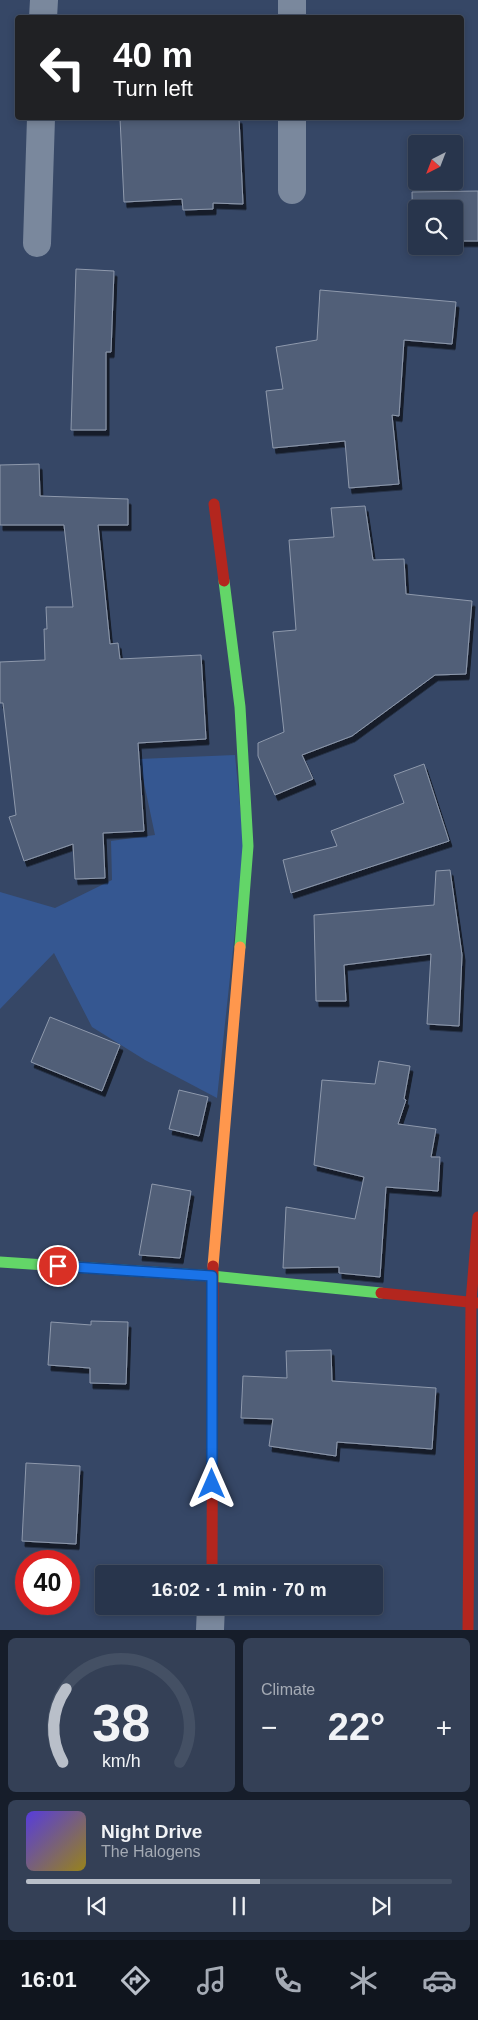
<!DOCTYPE html>
<meta charset="utf-8">
<style>
:root{--surface:#28354c;--page:#344056;--text:#f1f3f6;--muted:#a5abb5;--line:#445064;--accent:#b9bfc9}
body{margin:0;font-family:Arial,sans-serif;background:var(--page);color:var(--text);height:100vh;display:flex;flex-direction:column;font-size:19px;white-space:nowrap}
*{box-sizing:border-box;margin:0}
p{font-size:16px;color:var(--muted)}
.icon{flex:none;width:28px;height:28px;fill:none;stroke:currentColor;stroke-width:2;stroke-linecap:round;stroke-linejoin:round}
.map{position:relative;height:1630px;overflow:hidden}
.details{display:flex;flex-direction:column;gap:8px;padding:8px;background:#161d2a;flex:1}
.details>*{flex:none}
.banner{position:absolute;left:15px;top:15px;width:449px;height:105px;border-radius:5px;box-shadow:0 2px 8px #0003,0 0 0 1px var(--line);background:#202124;color:#fff;overflow:hidden}
.needle{width:32px;rotate:222deg}
.buttons{position:absolute;left:408px;top:135px;display:grid;gap:10px}
.buttons a{display:grid;place-items:center;width:55px;height:55px;border-radius:5px;background:var(--surface);box-shadow:0 2px 8px #0003,0 0 0 1px var(--line);font-size:25px}
.speed{position:absolute;left:15px;top:1550px;display:flex;gap:10px;font-size:25px;font-weight:700;text-align:center}
.speed>*{display:grid;place-content:center;width:65px;height:65px;border-radius:50%;background:var(--surface);box-shadow:0 2px 8px #0003,0 0 0 1px var(--line);line-height:1}
.speed .limit{border:8px solid #d22;background:#fff;color:#111}
.pin{position:absolute;display:grid;place-items:center;width:42px;height:42px;color:#fff;margin:-21px;border:2px solid #fff;border-radius:50%;box-shadow:0 1px 5px #0007}
.me{position:absolute;width:55px;margin:-28px;rotate:0deg;stroke-linejoin:round;filter:drop-shadow(0 0 4px #0008)}
.turn{display:flex;align-items:center;gap:18px;height:105px;padding:0 15px;font-size:22px}
.turn .icon{width:65px;height:65px;stroke-width:2.5}
.turn b{display:block;font-size:35px;line-height:42px}
.big{font-size:38px;font-weight:800;line-height:1.1}
.details .widget{flex:1;display:flex;flex-direction:column;justify-content:center;gap:8px;min-width:0;padding:0 18px;border-radius:8px;background:var(--page)}
.details .dial{align-items:center;gap:0}
.dial svg{height:130px;overflow:visible;fill:none;stroke:var(--line);stroke-width:7;stroke-linecap:round;text-anchor:middle}
.dial text{fill:var(--text);stroke:none}
.song{display:flex;align-items:center;gap:15px}
.cover{width:60px;height:60px;border-radius:8px;background:linear-gradient(135deg,hsl(250 70% 55%),hsl(50 70% 35%))}
.played{height:5px;border-radius:2px;background:linear-gradient(90deg,var(--accent) 55%,var(--line) 55%)}
.keys{display:flex;justify-content:space-around;direction:ltr}
.heat{display:flex;justify-content:space-between;align-items:center;font-size:28px;direction:ltr}
.details .tiles{flex:1;display:grid;gap:8px;grid-template-columns:1fr 1fr}
.widget:last-child{grid-column:span 2}
.trip{position:absolute;left:95px;top:1565px;width:288px;height:50px;border-radius:5px;background:var(--surface);box-shadow:0 2px 8px #0003,0 0 0 1px var(--line);font-weight:800;line-height:50px;text-align:center}
.menu{display:flex;height:80px;justify-content:space-around;align-items:center;background:#10151e;color:var(--muted)}
.menu .icon{width:35px;height:35px}
.menu .active{color:var(--accent)}
.menu b{font-size:22px;color:var(--text)}
.map>svg:first-child{display:block}
</style>
<div class="map">
<svg width="478" height="1630" viewBox="0 0 478 1630">
<defs>
<filter id="shadow"><feDropShadow dx="3" dy="5.5" stdDeviation="0" flood-color="#0009"/></filter>
</defs>
<rect width="100%" height="100%" fill="#364766"/>
<polygon fill="#355791" points="235,755 244,847 217,1098 145,1060 92,1027 54,953 0,1009 0,892 55,908 112,880 111,841 155,835 139,759"/>
<g fill="#515f78" stroke="#8e99ac" filter="url(#shadow)">
<polygon points="120,118 239,118 243,204 213,203 213,209 183,210 182,199 124,202"/>
<polygon points="478,191 478,241 454,241 454,209 416,209 416,242 413,242 412,192"/>
<polygon points="76,269 114,271 111,352 106,352 106,430 71,430"/>
<polygon points="320,290 456,302 452,344 404,340 399,416 392,415 399,484 349,488 345,441 273,448 266,391 283,389 276,347 317,340"/>
<polygon points="39,464 40,496 128,499 128,525 98,525 110,644 118,643 120,659 201,655 206,739 138,743 144,831 103,833 105,878 75,879 73,844 24,861 9,817 16,815 3,703 0,703 0,662 45,660 44,629 47,629 46,607 73,607 64,525 0,525 0,465"/>
<polygon points="365,506 373,560 404,559 406,594 472,601 466,674 435,675 352,736 302,755 313,779 275,795 258,756 258,743 284,732 273,632 296,630 289,540 334,537 331,508"/>
<polygon points="424,764 449,841 291,893 283,860 337,846 331,831 404,803 394,775"/>
<polygon points="450,870 462,955 459,1026 427,1024 431,954 344,965 346,1001 316,1001 314,915 434,905 436,871"/>
<polygon points="50,1017 120,1045 102,1091 31,1062"/>
<polygon points="379,1061 410,1066 404,1099 406,1100 398,1124 436,1129 431,1157 440,1157 438,1191 386,1187 380,1277 339,1273 339,1267 283,1268 286,1207 355,1219 364,1177 314,1165 322,1080 375,1084"/>
<polygon points="179,1090 208,1097 199,1136 169,1129"/>
<polygon points="152,1184 191,1191 180,1258 139,1255"/>
<polygon points="91,1321 128,1322 126,1384 90,1383 90,1368 48,1365 51,1322 91,1325"/>
<polygon points="331,1350 332,1381 436,1388 432,1449 337,1442 336,1456 269,1446 273,1419 241,1418 243,1376 287,1378 286,1351"/>
<polygon points="26,1463 80,1466 76,1544 22,1541"/>
</g>
<g fill="none" stroke-linecap="round" stroke-linejoin="round">
<g stroke="#7a889d" stroke-width="28">
<polyline points="43,18 44,0"/>
<polyline points="292,18 292,0"/>
<polyline points="292,190 292,118"/>
<polyline points="37,243 41,118"/>
<polyline points="210,1630 211,1606"/>
</g>
<g stroke="#63d668" stroke-width="11">
<polyline points="224,581 240,707 248,846 240,947"/>
<polyline points="0,1262 212,1276 381,1293"/>
</g>
<polyline stroke="#ff974d" stroke-width="11" points="213,1266 240,947"/>
<g stroke="#b3261e" stroke-width="11">
<polyline points="214,504 224,581"/>
<polyline points="381,1293 478,1303"/>
<polyline points="212,1574 213,1266"/>
<polyline points="468,1630 471,1302 478,1217"/>
</g>
</g>
<g fill="none" stroke-linecap="round" stroke-linejoin="round">
<g stroke="#114b97" stroke-width="12">
<polyline id="route" points="58,1266 212,1276 212,1484"/>
</g>
<use href="#route" stroke="#1a73e8" stroke-width="9"/>
</g>
</svg>
<div class="buttons">
<a><svg class="needle" viewBox="-14 -14 28 28"><path d="M0-13l5 13h-10z" fill="#e53935"/><path d="M0 13l5-13h-10z" fill="#a5abb5"/></svg></a>
<a><svg class="icon" aria-label="search" viewBox="0 0 24 24"><circle cx="10" cy="10" r="6"/><path d="M15 15l6 6"/></svg></a>
</div>
<div class="speed"><div class="limit">40</div></div>
<div class="pin" style="left:58px;top:1266px;background:#d93025"><svg class="icon" aria-label="arrive" viewBox="0 0 24 24"><path d="M6 21V4h12l-3 4 3 4H6"/></svg></div>
<svg class="me" style="left:212px;top:1484px" viewBox="-20 -20 40 40"><path d="M0-17L14 15 0 8-14 15z" fill="#1a73e8" stroke="#fff" stroke-width="4"/></svg>
<div class="trip">16:02 · 1 min · 70 m</div>
<div class="banner">
<div class="turn"><svg class="icon" aria-label="left" viewBox="0 0 24 24"><path d="M17 20v-9H6M10 6l-5 5 5 5"/></svg><div><b>40 m</b>Turn left</div></div>
</div>
</div>
<section class="details">
<div class="tiles">
<div class="widget dial"><svg viewBox="0 0 100 80">
<path d="M14 69A42 42 0 1 1 86 69"/>
<path d="M14 69A42 42 0 0 1 16 24" stroke="#b9bfc9"/>
<text x="50" y="56" font-size="32" font-weight="700">38</text>
<text x="50" y="72" font-size="11">km/h</text>
</svg></div>
<div class="widget"><p>Climate</p>
<div class="heat"><a>−</a><b class="big">22°</b><a>+</a></div>
</div>
<div class="widget">
<div class="song"><i class="cover"></i><div><b>Night Drive</b><p>The Halogens</p></div></div>
<div class="played"></div>
<div class="keys"><svg class="icon" aria-label="previous" viewBox="0 0 24 24"><path d="M18 5L8 12l10 7zM5 5v14"/></svg><svg class="icon" aria-label="pause" viewBox="0 0 24 24"><path d="M8 5v14M16 5v14"/></svg><svg class="icon" aria-label="next" viewBox="0 0 24 24"><path d="M6 5l10 7-10 7zM19 5v14"/></svg></div>
</div>
</div>
</section>
<nav class="menu">
<b>16:01</b>
<svg class="icon active" aria-label="directions" viewBox="0 0 24 24"><path d="M12 3l9 9-9 9-9-9zM9 14v-3h6M13 9l2 2-2 2"/></svg>
<svg class="icon" aria-label="music" viewBox="0 0 24 24"><path d="M9 18V5l10-2v13"/><circle cx="6" cy="18" r="3"/><circle cx="16" cy="16" r="3"/></svg>
<svg class="icon" aria-label="phone" viewBox="0 0 24 24"><path d="M5 4h4l2 5-3 2q2 4 5 5l2-3 5 2v4C11 20 4 13 5 4z"/></svg>
<svg class="icon" aria-label="climate" viewBox="0 0 24 24"><path d="M12 3v18M4 7l16 10M4 17L20 7"/></svg>
<svg class="icon" aria-label="car" viewBox="0 0 24 24"><path d="M5 17H2v-5l4-1 3-4h7l3 4 3 1v5h-3M9 17h6M6 11h13"/><circle cx="7" cy="17" r="2"/><circle cx="17" cy="17" r="2"/></svg>
</nav>
